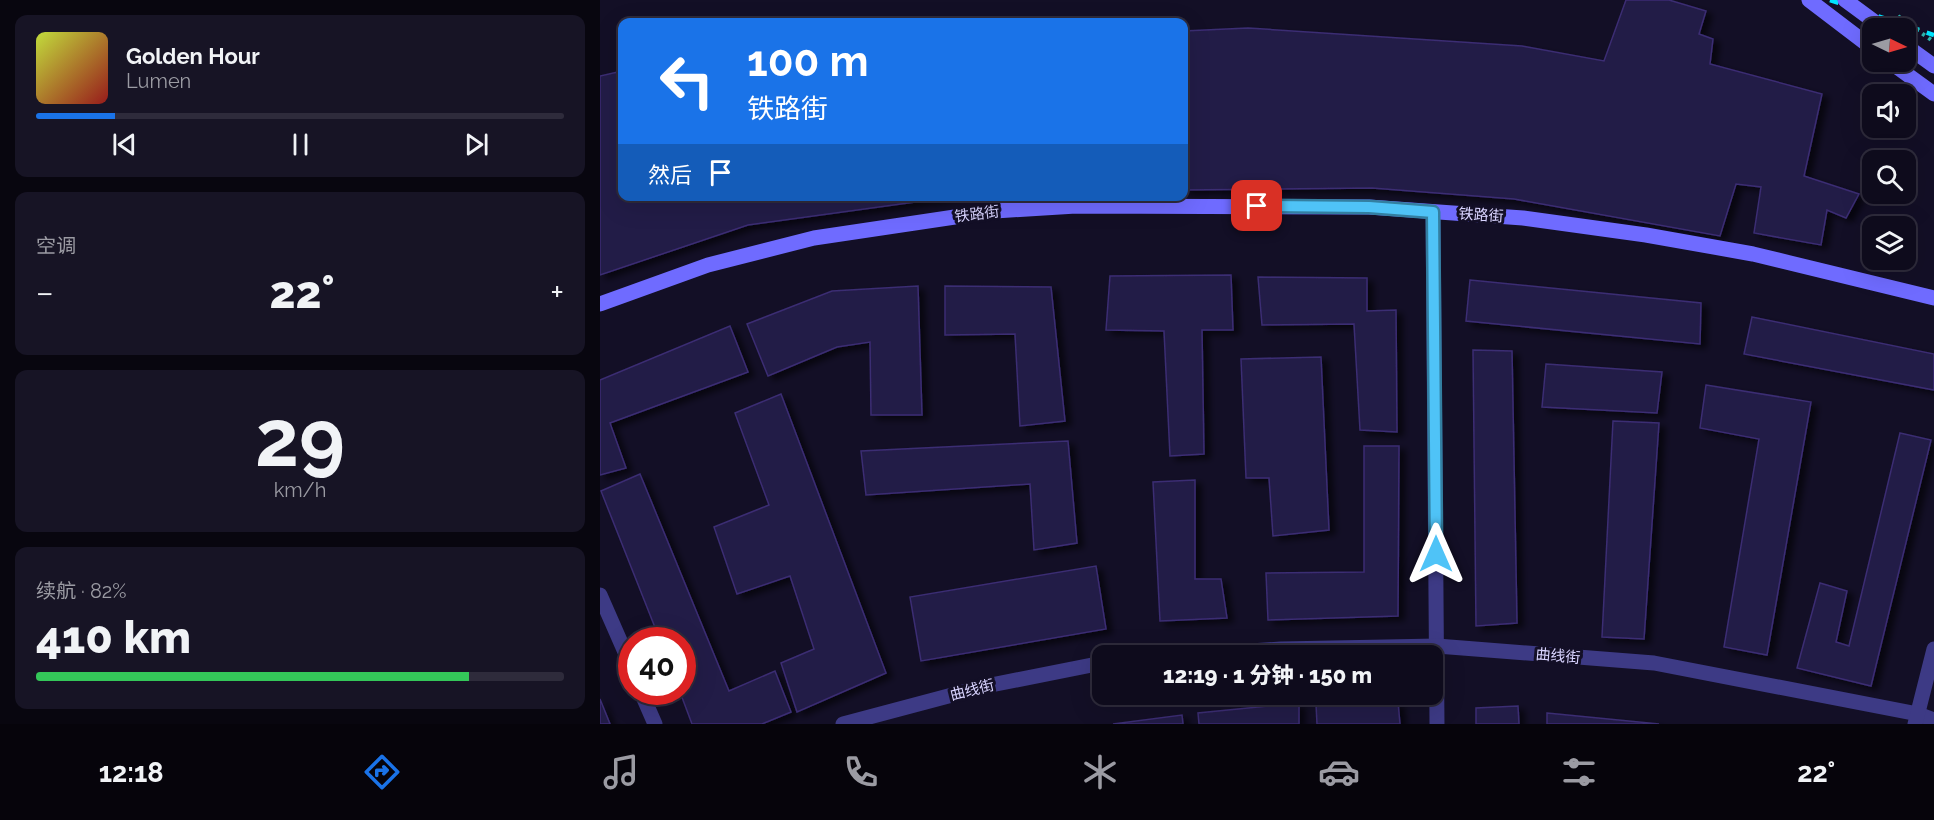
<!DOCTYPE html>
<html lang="zh">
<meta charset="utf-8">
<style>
:root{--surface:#0e0b1c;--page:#171425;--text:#f1f3f6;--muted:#9b9ba3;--line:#2e2b3b;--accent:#1a73e8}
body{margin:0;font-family:Raleway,"Noto Sans SC",sans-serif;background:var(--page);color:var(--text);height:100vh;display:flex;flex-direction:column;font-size:22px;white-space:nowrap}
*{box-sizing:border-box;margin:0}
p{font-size:20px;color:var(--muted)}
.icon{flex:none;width:33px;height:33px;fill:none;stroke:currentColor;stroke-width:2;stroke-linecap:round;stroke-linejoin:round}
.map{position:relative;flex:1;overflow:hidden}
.drawer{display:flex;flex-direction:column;gap:15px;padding:15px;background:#08060f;width:600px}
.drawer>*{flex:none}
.guide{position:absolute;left:18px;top:18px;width:570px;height:183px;border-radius:12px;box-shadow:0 6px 24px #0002,0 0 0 2px var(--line);background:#1a73e8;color:#fff;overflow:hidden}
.needle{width:39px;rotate:95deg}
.controls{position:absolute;left:1262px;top:18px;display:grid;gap:12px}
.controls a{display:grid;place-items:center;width:54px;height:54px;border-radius:12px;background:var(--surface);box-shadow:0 6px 24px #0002,0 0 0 2px var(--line);font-size:30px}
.speed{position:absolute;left:18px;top:627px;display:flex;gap:12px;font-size:30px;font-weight:700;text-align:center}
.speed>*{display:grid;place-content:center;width:78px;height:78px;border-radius:50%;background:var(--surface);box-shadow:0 6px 24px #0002,0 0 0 2px var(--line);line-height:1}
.speed .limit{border:9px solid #d22;background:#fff;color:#111}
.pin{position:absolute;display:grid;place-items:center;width:51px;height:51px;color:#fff;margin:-26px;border-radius:12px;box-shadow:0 3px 9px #0006}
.me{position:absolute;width:66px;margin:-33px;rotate:0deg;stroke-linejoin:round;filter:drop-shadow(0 0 4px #0008)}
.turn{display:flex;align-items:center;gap:21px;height:126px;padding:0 30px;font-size:27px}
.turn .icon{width:78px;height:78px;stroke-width:2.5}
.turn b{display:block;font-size:42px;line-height:51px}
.then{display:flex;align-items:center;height:57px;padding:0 30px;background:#0003;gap:12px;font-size:22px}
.big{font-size:45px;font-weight:800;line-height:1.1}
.drawer .widget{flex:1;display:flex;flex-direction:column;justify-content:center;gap:9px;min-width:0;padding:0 21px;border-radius:12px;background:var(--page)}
.drawer .dial{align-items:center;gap:0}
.dial b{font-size:78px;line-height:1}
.song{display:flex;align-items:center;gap:18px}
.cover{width:72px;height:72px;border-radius:9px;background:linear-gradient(135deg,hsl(70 70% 55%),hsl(0 70% 35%))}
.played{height:6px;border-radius:3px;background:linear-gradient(90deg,var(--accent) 15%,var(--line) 15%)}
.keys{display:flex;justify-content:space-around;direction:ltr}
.heat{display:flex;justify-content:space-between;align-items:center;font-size:33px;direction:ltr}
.charge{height:9px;border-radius:4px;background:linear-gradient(90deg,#34c759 82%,var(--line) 0)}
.trip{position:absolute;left:492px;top:645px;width:351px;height:60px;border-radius:12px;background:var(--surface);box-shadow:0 6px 24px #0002,0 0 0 2px var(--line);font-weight:800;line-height:60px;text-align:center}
.dock{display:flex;height:96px;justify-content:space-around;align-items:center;background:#06040b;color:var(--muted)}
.dock .icon{width:42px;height:42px}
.dock .on{color:var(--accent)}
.dock b{font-size:27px;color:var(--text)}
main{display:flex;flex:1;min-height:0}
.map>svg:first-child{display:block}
</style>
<main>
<section class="drawer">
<div class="widget">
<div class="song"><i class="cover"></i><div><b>Golden Hour</b><p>Lumen</p></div></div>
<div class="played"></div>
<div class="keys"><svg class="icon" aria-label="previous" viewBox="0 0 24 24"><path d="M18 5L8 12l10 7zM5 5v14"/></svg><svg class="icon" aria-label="pause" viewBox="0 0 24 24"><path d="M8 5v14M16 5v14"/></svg><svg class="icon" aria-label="next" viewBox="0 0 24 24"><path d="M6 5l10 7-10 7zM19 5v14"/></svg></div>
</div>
<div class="widget"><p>空调</p>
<div class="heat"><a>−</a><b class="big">22°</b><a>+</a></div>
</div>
<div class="widget dial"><b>29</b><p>km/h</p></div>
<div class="widget"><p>续航 · 82%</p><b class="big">410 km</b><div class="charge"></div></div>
</section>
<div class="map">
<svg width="1334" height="724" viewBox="0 0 1334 724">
<defs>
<filter id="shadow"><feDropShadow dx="6" dy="4" stdDeviation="3" flood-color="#0009"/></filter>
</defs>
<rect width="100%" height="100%" fill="#130f26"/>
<g fill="#241b47" stroke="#3b2d73" stroke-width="1.5" filter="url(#shadow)">
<polygon points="1026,0 1069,0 1106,11 1099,34 1113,39 1110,64 1222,94 1204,176 1259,194 1246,218 1227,210 1221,245 1154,233 1161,187 1136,184 1120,236 914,199 772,188 584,190 584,31 648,28 922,46 1004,61"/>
<polygon points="18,72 22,88 22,196 359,196 148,225 0,275 0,76"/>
<polygon points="631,275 633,330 602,330 604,454 570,456 564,331 506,330 510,276"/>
<polygon points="658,277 767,278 767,311 796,310 797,432 760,430 754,324 662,325"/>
<polygon points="870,280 1101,303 1100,344 866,321"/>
<polygon points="318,286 322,415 271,415 270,342 237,347 168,376 147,324 232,291"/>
<polygon points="345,286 451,287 465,421 420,426 415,334 345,335"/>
<polygon points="1152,317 1334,354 1334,390 1144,354"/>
<polygon points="130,326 148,372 10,423 26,468 0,475 0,380"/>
<polygon points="873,350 912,351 917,623 876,626"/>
<polygon points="721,357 729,530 673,536 669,478 646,478 641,359"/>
<polygon points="946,364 1062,372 1057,413 942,407"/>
<polygon points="1106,385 1211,402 1167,655 1124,647 1159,439 1100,428"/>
<polygon points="181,394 286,673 197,712 181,663 214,649 190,576 137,594 114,527 169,505 135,413"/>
<polygon points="1013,421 1059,423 1044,639 1002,637"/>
<polygon points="1300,433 1331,440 1271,686 1197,668 1220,583 1247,591 1236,642 1249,646"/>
<polygon points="468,441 477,543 434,550 430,484 266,495 261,451"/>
<polygon points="764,446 799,446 798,616 668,620 666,573 764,572"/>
<polygon points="40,474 129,691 175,671 191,712 162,724 92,724 80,692 82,692 82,640 60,640 1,491"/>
<polygon points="595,480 595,579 621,579 627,618 560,621 553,482"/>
<polygon points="496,566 506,629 321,661 310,597"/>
<polygon points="0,699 10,724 0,724"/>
<polygon points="798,702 800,724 717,724 716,704"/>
<polygon points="699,703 699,724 599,724 598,713"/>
<polygon points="918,706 919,724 876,724 876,708"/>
<polygon points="947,713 1059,724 947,724"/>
<polygon points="582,715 583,724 513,724"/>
</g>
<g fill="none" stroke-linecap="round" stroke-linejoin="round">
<g stroke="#3d3a85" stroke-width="15">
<polyline points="833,212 837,724"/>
<polyline points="0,595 32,668"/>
<polyline points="577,656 681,649 837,646 1054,663 1318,714 1334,720"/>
<polyline points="41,692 55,724"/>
<polyline points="243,724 386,686 502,663"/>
<polyline points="1315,724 1334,649"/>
</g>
<g stroke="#6f6bff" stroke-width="15">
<polyline points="1209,0 1272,48"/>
<polyline points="1305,45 1334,66"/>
<polyline points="1290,62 1334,94"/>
<polyline points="0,304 108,265 214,238 395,211 476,206 769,207 923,218 1046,235 1153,254 1334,298"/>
</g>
<polyline stroke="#00e5ff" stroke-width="4.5" stroke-dasharray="9 8" stroke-linecap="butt" points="1230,0 1334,35"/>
<polyline stroke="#2fb8b0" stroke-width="4" stroke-dasharray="3 4.5" stroke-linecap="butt" points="1298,16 1334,42"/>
<polyline stroke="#6f6bff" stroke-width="15" points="1245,0 1283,28"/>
</g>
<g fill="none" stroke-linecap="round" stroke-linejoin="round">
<g stroke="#337fa1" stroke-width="15">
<polyline id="route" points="657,206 769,207 833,212 836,554"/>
</g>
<use href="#route" stroke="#4fc3f7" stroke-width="10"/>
</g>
<g text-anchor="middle" stroke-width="6" stroke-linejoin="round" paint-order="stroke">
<g font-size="15" fill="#d9d4ff" stroke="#130f26">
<text transform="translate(377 214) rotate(-7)" y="5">铁路街</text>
<text transform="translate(881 215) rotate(4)" y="5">铁路街</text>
<text transform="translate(958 656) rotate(5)" y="5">曲线街</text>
<text transform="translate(372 690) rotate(-14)" y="5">曲线街</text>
</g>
</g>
</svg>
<div class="controls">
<a><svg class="needle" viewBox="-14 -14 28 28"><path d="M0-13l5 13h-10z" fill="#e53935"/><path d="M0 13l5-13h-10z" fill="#9b9ba3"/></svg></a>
<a><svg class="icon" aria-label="sound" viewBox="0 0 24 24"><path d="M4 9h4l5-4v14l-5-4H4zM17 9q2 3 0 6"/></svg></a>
<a><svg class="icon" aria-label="search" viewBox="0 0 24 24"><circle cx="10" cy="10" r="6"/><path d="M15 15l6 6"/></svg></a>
<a><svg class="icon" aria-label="layers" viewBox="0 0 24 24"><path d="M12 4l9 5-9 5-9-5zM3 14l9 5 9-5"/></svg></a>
</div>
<div class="speed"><div class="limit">40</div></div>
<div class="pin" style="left:657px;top:206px;background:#d93025"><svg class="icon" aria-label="arrive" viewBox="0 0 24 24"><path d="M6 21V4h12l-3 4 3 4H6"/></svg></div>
<svg class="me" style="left:836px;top:554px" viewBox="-20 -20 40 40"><path d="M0-17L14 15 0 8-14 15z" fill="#4fc3f7" stroke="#fff" stroke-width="4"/></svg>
<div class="trip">12:19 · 1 分钟 · 150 m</div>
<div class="guide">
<div class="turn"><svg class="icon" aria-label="left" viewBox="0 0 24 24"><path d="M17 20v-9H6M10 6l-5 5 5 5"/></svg><div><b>100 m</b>铁路街</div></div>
<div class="then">然后<svg class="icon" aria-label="arrive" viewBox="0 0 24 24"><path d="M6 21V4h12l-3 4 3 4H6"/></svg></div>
</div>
</div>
</main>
<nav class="dock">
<b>12:18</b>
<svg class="icon on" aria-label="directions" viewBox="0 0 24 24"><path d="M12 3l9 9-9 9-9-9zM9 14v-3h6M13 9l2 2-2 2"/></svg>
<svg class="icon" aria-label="music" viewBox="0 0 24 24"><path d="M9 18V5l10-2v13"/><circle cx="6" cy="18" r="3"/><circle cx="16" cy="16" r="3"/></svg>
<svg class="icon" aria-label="phone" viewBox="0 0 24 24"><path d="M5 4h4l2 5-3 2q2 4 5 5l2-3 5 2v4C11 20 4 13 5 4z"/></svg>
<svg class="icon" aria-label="climate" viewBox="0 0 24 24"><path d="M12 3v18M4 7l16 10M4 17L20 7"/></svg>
<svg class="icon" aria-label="car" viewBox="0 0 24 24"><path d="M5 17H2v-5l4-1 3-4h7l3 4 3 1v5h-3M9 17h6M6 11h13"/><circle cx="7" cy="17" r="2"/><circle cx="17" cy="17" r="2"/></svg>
<svg class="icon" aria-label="filters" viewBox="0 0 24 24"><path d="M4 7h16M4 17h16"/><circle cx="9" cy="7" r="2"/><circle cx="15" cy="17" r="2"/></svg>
<b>22°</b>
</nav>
